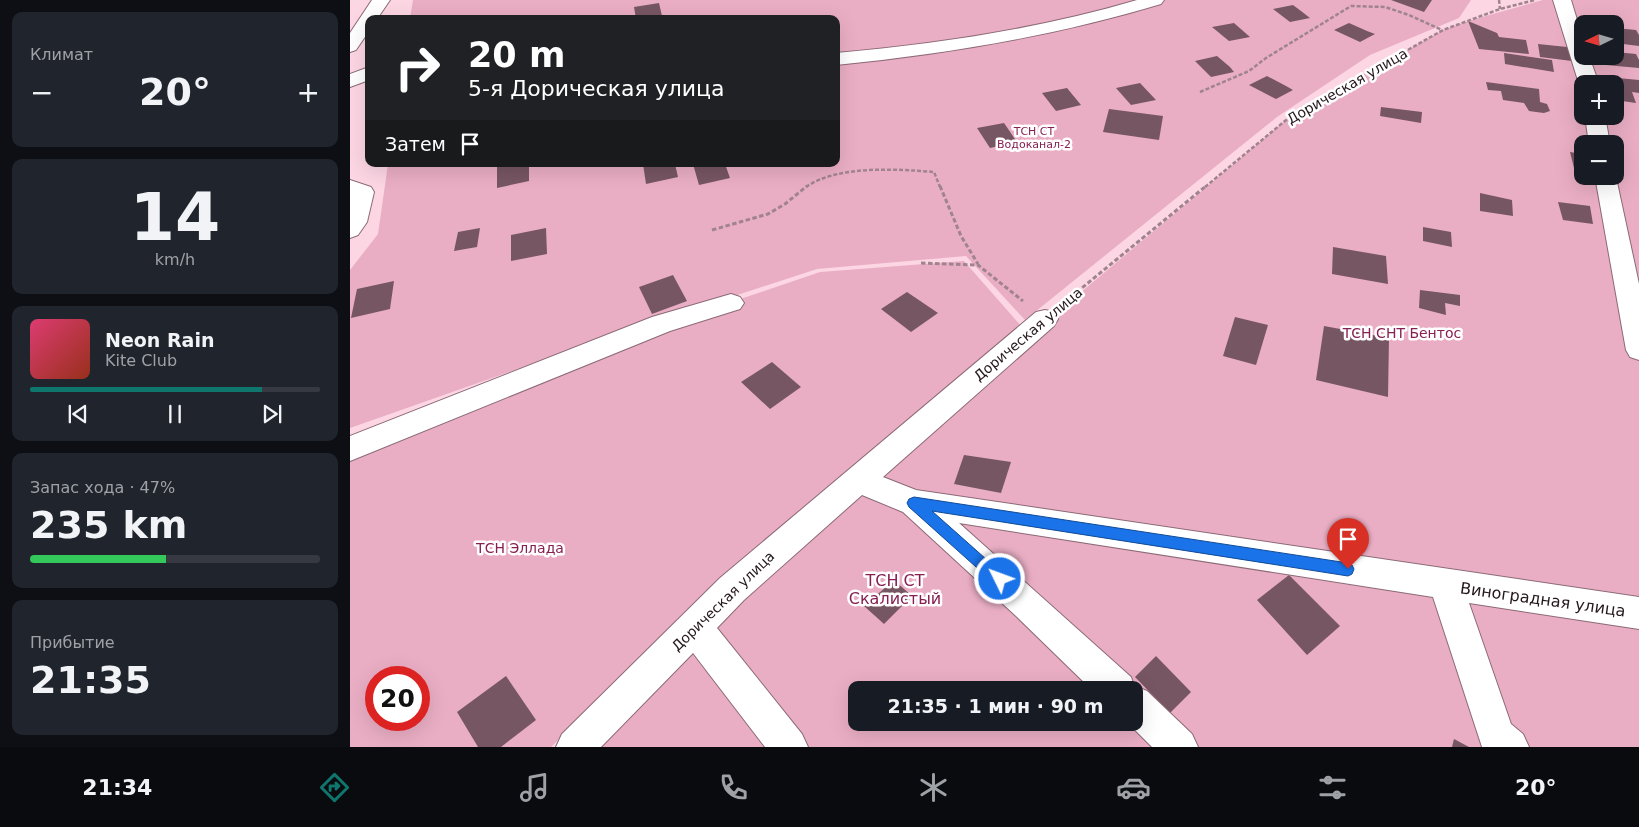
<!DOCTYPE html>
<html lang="ru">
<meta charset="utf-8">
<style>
:root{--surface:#171b24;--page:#20242c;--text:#f1f3f6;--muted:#9ea1a6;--line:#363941;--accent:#0f766e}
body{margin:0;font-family:"DejaVu Sans",sans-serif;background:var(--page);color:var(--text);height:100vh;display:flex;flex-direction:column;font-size:19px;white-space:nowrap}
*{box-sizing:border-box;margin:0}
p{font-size:16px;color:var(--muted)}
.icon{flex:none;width:28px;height:28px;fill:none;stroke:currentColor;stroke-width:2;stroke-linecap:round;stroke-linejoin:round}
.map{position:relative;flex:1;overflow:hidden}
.panel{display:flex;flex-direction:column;gap:12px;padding:12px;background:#0d0f14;width:350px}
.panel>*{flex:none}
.guide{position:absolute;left:15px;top:15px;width:475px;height:152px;border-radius:10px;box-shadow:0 5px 20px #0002;background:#202124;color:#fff;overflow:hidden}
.needle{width:32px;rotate:265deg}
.fabs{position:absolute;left:1224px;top:15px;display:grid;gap:10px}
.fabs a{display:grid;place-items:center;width:50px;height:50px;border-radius:10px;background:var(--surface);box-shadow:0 5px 20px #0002;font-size:25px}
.speed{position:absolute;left:15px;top:666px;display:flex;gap:10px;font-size:25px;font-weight:700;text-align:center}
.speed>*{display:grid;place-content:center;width:65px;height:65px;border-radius:50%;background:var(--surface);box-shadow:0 5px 20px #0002;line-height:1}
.speed .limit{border:8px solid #d22;background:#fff;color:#111}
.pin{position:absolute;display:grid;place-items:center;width:42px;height:42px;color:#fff;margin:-51px -21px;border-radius:50% 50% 50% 0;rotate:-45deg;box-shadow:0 0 5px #0007}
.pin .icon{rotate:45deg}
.me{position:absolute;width:55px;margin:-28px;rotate:312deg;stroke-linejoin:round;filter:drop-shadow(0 0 4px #0008)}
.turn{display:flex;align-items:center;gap:18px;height:105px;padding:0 20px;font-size:22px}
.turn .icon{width:65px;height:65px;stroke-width:2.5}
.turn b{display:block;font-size:35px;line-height:42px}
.then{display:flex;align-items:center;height:48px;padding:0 20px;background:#0003;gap:10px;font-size:19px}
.big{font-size:38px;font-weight:700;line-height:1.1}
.panel .card{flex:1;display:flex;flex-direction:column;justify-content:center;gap:8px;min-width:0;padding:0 18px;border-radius:10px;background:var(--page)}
.panel .dial{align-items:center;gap:0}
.dial b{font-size:65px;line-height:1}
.song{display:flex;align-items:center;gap:15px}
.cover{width:60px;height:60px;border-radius:8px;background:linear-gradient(135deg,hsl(340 70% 55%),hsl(10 70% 35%))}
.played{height:5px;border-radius:2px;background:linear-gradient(90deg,var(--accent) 80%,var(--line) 80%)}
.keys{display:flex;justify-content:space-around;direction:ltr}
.heat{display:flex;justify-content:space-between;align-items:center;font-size:28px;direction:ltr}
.charge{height:8px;border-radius:4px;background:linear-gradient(90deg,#34c759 47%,var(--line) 0)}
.trip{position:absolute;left:498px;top:681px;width:295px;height:50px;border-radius:10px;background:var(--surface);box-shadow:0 5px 20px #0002;font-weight:700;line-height:50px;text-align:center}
.tab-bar{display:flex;height:80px;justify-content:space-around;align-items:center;background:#090b0e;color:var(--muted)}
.tab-bar .icon{width:35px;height:35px}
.tab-bar .selected{color:var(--accent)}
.tab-bar b{font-size:22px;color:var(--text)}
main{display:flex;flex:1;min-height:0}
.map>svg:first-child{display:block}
</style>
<main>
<section class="panel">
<div class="card"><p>Климат</p>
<div class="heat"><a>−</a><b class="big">20°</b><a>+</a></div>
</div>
<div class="card dial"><b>14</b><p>km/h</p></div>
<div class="card">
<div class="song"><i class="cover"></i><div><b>Neon Rain</b><p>Kite Club</p></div></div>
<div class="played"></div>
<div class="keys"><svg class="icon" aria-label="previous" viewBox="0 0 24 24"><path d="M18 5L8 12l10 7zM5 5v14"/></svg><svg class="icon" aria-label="pause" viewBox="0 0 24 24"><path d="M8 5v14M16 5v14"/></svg><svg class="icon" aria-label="next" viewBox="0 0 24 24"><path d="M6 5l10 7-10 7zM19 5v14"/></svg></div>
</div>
<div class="card"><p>Запас хода · 47%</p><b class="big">235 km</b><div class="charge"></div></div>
<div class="card"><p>Прибытие</p><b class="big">21:35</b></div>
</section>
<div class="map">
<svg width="1289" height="747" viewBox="0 0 1289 747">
<rect width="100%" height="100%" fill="#fdd6e4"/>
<g fill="#eaaec4" fill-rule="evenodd">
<polygon points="63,0 1121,0 1109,18 1020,55 927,117 675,320 616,256 467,269 262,336 0,428 0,270 28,234 38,164 486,164 486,19 60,19"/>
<path d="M1193,0h96v747h-1058l276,-267 434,-364 152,-86 25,-9zM1232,24h33v32h-33zM1232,84h33v32h-33zM1232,144h33v32h-33zM506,690h278v32h-278z"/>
<path d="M614,261l57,65 -331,287 -139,134h-201v-308l166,-64 304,-103zM26,678h43v42h-43z"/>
</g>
<g fill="#765662">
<polygon points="1041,0 1082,0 1074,12"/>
<polygon points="309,3 312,16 286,19 284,7"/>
<polygon points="943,5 951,11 960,18 940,22 923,9"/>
<polygon points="1118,21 1147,33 1149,37 1176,40 1179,54 1129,49"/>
<polygon points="884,23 900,37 879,41 862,27"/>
<polygon points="999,23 1017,31 1025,34 1010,42 984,30"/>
<polygon points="1265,28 1286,30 1289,35 1289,46 1265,43"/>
<polygon points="1188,44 1217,47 1222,61 1190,57"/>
<polygon points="1265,52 1286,54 1289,60 1289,68 1256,65 1252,56 1265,56"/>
<polygon points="1154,53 1202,60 1204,72 1155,64"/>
<polygon points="867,56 880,67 884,72 861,77 845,61"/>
<polygon points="917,76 936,86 943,90 926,99 899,85"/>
<polygon points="1257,77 1289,80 1289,93 1282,92 1286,103 1265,100 1265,84 1247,84 1245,79 1257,81"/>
<polygon points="1136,82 1189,89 1190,102 1197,104 1200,111 1194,113 1186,112 1179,111 1174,103 1153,100 1151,91 1138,90"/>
<polygon points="790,83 806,100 781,105 766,88"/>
<polygon points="717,88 731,105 706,111 692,93"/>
<polygon points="1031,107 1072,112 1071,123 1030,116"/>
<polygon points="759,109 813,116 809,140 753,132"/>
<polygon points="654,123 667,142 640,148 627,128"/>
<polygon points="1220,152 1232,154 1232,173 1225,172"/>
<polygon points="159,164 179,164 179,181 147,188 147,166"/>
<polygon points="293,164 325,164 328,177 296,184"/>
<polygon points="343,164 375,164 380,178 349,185"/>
<polygon points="1130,193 1162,200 1163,216 1130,211"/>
<polygon points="1208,202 1240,206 1243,224 1213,220"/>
<polygon points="1073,227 1101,232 1102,247 1073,241"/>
<polygon points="130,228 127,247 104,251 108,232"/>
<polygon points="196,228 197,254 161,261 161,235"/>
<polygon points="983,247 1036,256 1038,284 982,274"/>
<polygon points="323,275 337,301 302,314 289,287"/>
<polygon points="44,281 40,309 1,318 7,289"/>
<polygon points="1070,290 1110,295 1110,306 1095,303 1096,315 1069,308"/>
<polygon points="557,292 588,313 561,332 531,309"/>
<polygon points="885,317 918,325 906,365 873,356"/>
<polygon points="974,326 1039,338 1038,397 966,380"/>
<polygon points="422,362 451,387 420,409 391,382"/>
<polygon points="614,455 661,462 651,493 604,484"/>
<polygon points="939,575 990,626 957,655 907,600"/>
<polygon points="544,580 562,596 534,624 514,606"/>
<polygon points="806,656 841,692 820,713 785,677"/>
<polygon points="156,676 186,720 151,747 128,747 107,712"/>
<polygon points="1104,739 1119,747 1102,747"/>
</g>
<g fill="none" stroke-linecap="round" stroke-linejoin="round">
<g stroke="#8b6a76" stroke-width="2">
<g id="minor">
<polygon points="22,0 40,0 27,19 19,19 19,31 6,50 0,52 0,33"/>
<path d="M787,0h27l-3,4c-106,32 -214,50 -325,61v-12c102,-9 203,-24 301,-53z"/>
<polygon points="1203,0 1221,0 1232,36 1232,56 1239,56 1249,84 1232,84 1232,88 1229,84"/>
<polygon points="19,67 19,80 0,87 0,74"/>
<polygon points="1235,116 1255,116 1260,144 1239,144"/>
<polygon points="1265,173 1289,284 1289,360 1280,357 1276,350 1245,176 1265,176"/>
<polygon points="0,180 21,187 24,192 17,222 8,235 0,238"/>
<polygon points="381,294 390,297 394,303 390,309 320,331 0,461 0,436 302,317"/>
<polygon points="695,310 704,312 708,319 704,326 533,477 566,490 1289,597 1289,629 1119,603 1161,724 1173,734 1179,747 1132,747 1083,597 609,523 781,677 784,686 797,691 842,734 848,747 802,747 777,722 784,722 784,690 742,690 666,616 553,512 512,495 394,600 367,628 452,734 458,747 415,747 343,653 251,747 206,747 212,734 370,578 686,312"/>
</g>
</g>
<g stroke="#9f848e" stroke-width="2.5" stroke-dasharray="4 2" stroke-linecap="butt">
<polyline points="1149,0 1150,9"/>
<polyline points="850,92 899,71 916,58 1001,6 1035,7 1059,15 1092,30"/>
<path d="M456,187c31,-22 91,-18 128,-15l6,15"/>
<polyline points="855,187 941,116 1093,30 1150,9 1185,0"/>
</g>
<g stroke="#9f848e" stroke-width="3" stroke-dasharray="4.5 2.5" stroke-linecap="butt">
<polyline points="590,186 611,236 628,264"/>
<polyline points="362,230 418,214 435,204 457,186"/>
<polyline points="571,263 628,265 673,301"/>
<polyline points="716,301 856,186"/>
</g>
<use href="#minor" fill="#fff" fill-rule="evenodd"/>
</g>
<polygon fill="#1a73e8" stroke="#114b97" points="564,497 998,563 1002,565 1004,569 1002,574 998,576 582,511 654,575 656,579 654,584 650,585 645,584 559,507 557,503 559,499"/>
<g text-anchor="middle" stroke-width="5" stroke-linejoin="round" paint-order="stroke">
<g font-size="11" fill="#871f52" stroke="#fff">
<text x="684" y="135">ТСН СТ<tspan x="684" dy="13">Водоканал-2</tspan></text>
</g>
<g font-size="14" fill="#25181d" stroke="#fff">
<text transform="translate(997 86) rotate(-30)" y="5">Дорическая улица</text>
<text transform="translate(678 334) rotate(-40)" y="5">Дорическая улица</text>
<text transform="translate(373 601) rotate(-44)" y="5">Дорическая улица</text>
</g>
<g font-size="14" fill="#871f52" stroke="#fff">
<text x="1052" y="338">ТСН СНТ Бентос</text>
<text x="170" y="553">ТСН Эллада</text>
</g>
<g font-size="16" fill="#871f52" stroke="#fff">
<text x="545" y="586">ТСН СТ<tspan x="545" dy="18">Скалистый</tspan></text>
</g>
<g font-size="16" fill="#25181d" stroke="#fff">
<text transform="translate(1193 599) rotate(8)" y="6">Виноградная улица</text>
</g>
</g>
</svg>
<div class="fabs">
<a><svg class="needle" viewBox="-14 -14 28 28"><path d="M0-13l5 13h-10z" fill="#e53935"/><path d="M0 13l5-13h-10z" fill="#9ea1a6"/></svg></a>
<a>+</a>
<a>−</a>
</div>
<div class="speed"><div class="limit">20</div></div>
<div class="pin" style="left:998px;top:569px;background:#d93025"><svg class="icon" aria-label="arrive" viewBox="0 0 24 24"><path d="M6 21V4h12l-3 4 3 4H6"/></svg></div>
<svg class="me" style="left:650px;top:579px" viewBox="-20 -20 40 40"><circle r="17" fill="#1a73e8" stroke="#fff" stroke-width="3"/><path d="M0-11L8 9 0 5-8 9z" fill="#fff"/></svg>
<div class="trip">21:35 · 1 мин · 90 m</div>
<div class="guide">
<div class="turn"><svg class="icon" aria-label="right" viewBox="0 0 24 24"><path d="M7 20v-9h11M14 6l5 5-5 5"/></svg><div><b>20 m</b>5-я Дорическая улица</div></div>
<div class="then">Затем<svg class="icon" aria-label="arrive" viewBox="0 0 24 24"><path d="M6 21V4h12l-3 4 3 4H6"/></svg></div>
</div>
</div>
</main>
<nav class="tab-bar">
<b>21:34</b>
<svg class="icon selected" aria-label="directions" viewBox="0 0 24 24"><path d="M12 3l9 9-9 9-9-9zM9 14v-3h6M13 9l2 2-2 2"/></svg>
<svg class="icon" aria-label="music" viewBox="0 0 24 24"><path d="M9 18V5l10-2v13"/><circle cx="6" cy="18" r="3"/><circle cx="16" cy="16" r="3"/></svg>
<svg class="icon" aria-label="phone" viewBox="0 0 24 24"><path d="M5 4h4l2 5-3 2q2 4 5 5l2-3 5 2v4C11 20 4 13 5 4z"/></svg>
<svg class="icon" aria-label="climate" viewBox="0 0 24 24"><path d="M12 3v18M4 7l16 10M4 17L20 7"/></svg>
<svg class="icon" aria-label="car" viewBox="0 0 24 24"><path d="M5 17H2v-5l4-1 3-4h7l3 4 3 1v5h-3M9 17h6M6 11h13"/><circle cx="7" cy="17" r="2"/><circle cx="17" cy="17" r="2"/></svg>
<svg class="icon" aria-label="filters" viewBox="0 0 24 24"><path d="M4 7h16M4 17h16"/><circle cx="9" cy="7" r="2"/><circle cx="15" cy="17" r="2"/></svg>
<b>20°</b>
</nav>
